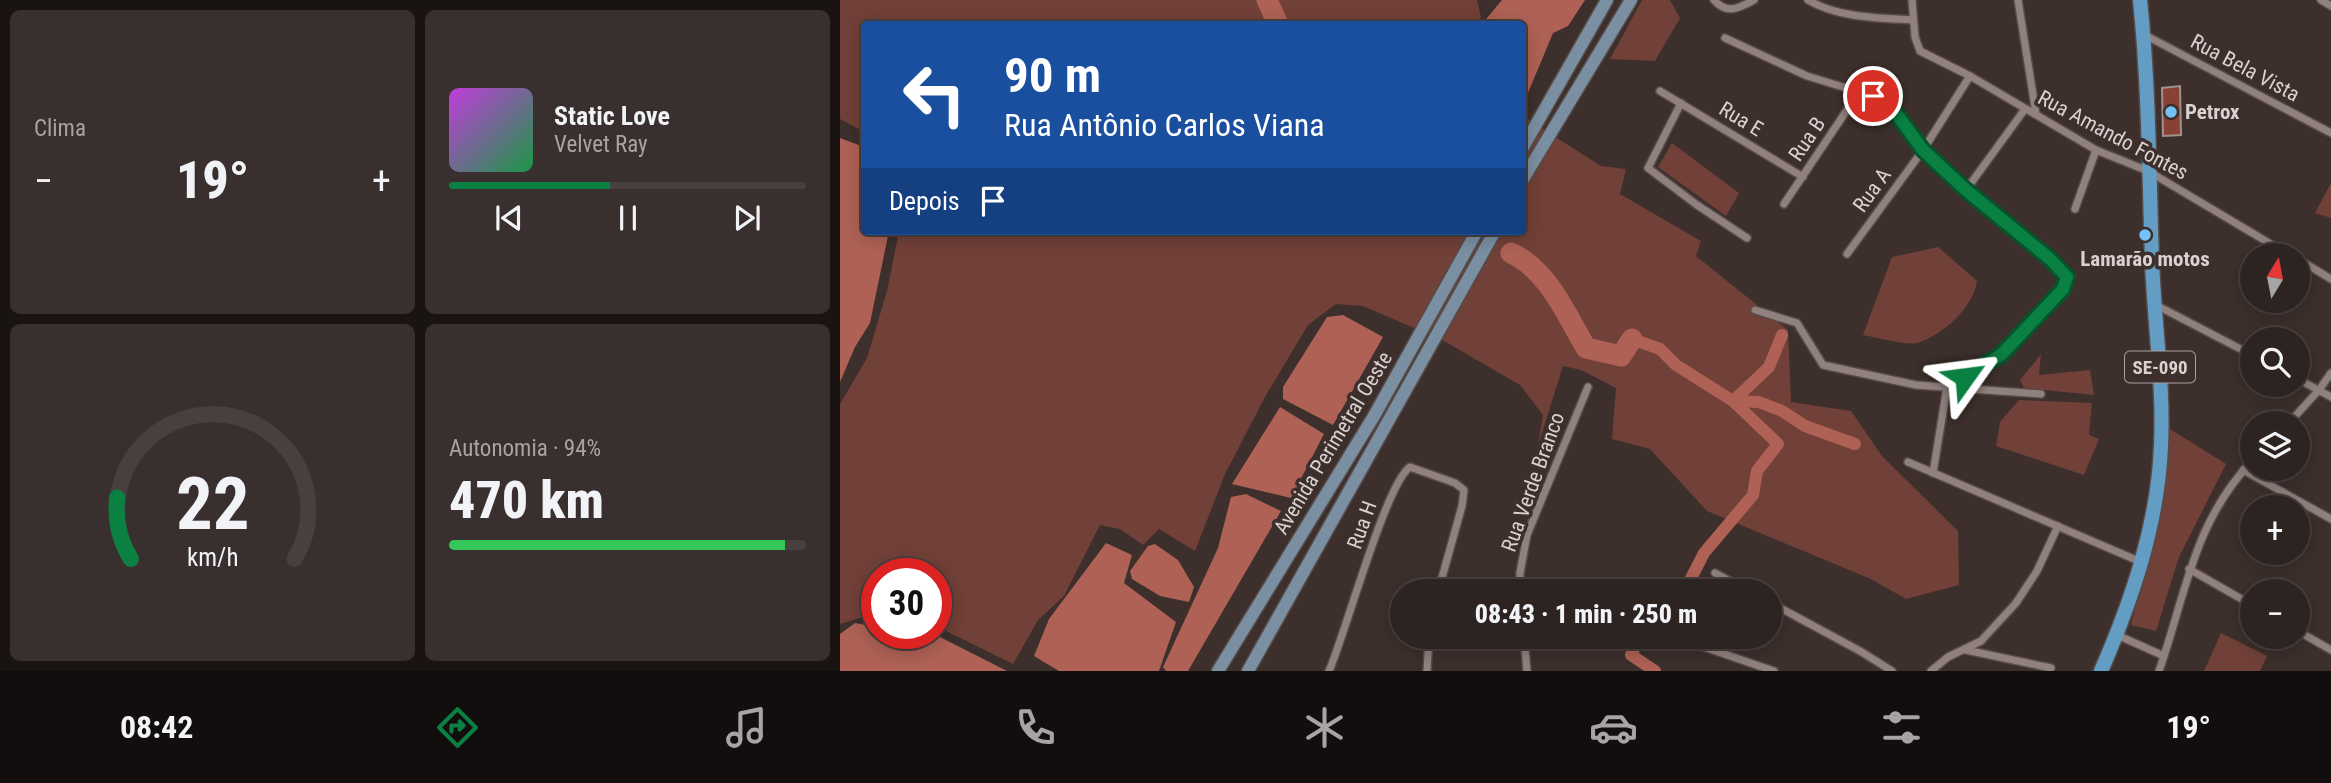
<!DOCTYPE html>
<html lang="pt">
<meta charset="utf-8">
<style>
:root{--surface:#2d2321;--page:#392f2e;--text:#f1f3f6;--muted:#a7a4a5;--line:#48403f;--accent:#0b8043}
body{margin:0;font-family:"Roboto Condensed",sans-serif;background:var(--page);color:var(--text);height:100vh;display:flex;flex-direction:column;font-size:26px;white-space:nowrap}
*{box-sizing:border-box;margin:0}
p{font-size:23px;color:var(--muted)}
.icon{flex:none;width:38px;height:38px;fill:none;stroke:currentColor;stroke-width:2;stroke-linecap:round;stroke-linejoin:round}
.map{position:relative;flex:1;overflow:hidden}
.details{display:flex;flex-direction:column;gap:10px;padding:10px;background:#191312;width:840px}
.details>*{flex:none}
.banner{position:absolute;left:21px;top:21px;width:665px;height:214px;border-radius:7px;box-shadow:0 4px 18px #0003,0 0 0 2px var(--line);background:#1a4fa0;color:#fff;overflow:hidden}
.needle{width:46px;rotate:10deg}
.fabs{position:absolute;left:1400px;top:243px;display:grid;gap:14px}
.fabs a{display:grid;place-items:center;width:70px;height:70px;border-radius:50%;background:var(--surface);box-shadow:0 4px 18px #0003,0 0 0 2px var(--line);font-size:35px}
.speed{position:absolute;left:21px;top:558px;display:flex;gap:14px;font-size:35px;font-weight:700;text-align:center}
.speed>*{display:grid;place-content:center;width:91px;height:91px;border-radius:50%;background:var(--surface);box-shadow:0 4px 18px #0003,0 0 0 2px var(--line);line-height:1}
.speed .limit{border:10px solid #d22;background:#fff;color:#111}
.pin{position:absolute;display:grid;place-items:center;width:60px;height:60px;color:#fff;margin:-30px;border:4px solid #fff;border-radius:50%;box-shadow:0 2px 7px #0007}
.me{position:absolute;width:77px;margin:-38px;rotate:59deg;stroke-linejoin:round;filter:drop-shadow(0 0 5px #0008)}
.turn{display:flex;align-items:center;gap:24px;height:147px;padding:0 28px;font-size:32px}
.turn .icon{width:91px;height:91px;stroke-width:2.5}
.turn b{display:block;font-size:49px;line-height:60px}
.then{display:flex;align-items:center;height:66px;padding:0 28px;background:#0003;gap:14px;font-size:26px}
.big{font-size:52px;font-weight:800;line-height:1.1}
.details .tile{flex:1;display:flex;flex-direction:column;justify-content:center;gap:10px;min-width:0;padding:0 24px;border-radius:10px;background:var(--page)}
.details .dial{align-items:center;gap:0}
.dial svg{height:182px;overflow:visible;fill:none;stroke:var(--line);stroke-width:7;stroke-linecap:round;text-anchor:middle}
.dial text{fill:var(--text);stroke:none}
.song{display:flex;align-items:center;gap:21px}
.cover{width:84px;height:84px;border-radius:10px;background:linear-gradient(135deg,hsl(290 70% 55%),hsl(140 70% 35%))}
.played{height:7px;border-radius:4px;background:linear-gradient(90deg,var(--accent) 45%,var(--line) 45%)}
.keys{display:flex;justify-content:space-around;direction:ltr}
.heat{display:flex;justify-content:space-between;align-items:center;font-size:38px;direction:ltr}
.charge{height:10px;border-radius:5px;background:linear-gradient(90deg,#34c759 94%,var(--line) 0)}
.details .tiles{flex:1;display:grid;gap:10px;grid-template-columns:repeat(2,1fr)}
.trip{position:absolute;left:550px;top:579px;width:392px;height:70px;border-radius:35px;background:var(--surface);box-shadow:0 4px 18px #0003,0 0 0 2px var(--line);font-weight:800;line-height:70px;text-align:center}
.menu{display:flex;height:112px;justify-content:space-around;align-items:center;background:#120e0d;color:var(--muted)}
.menu .icon{width:49px;height:49px}
.menu .current{color:var(--accent)}
.menu b{font-size:32px;color:var(--text)}
main{display:flex;flex:1;min-height:0}
.map>svg:first-child{display:block}
</style>
<main>
<section class="details">
<div class="tiles">
<div class="tile"><p>Clima</p>
<div class="heat"><a>−</a><b class="big">19°</b><a>+</a></div>
</div>
<div class="tile">
<div class="song"><i class="cover"></i><div><b>Static Love</b><p>Velvet Ray</p></div></div>
<div class="played"></div>
<div class="keys"><svg class="icon" aria-label="previous" viewBox="0 0 24 24"><path d="M18 5L8 12l10 7zM5 5v14"/></svg><svg class="icon" aria-label="pause" viewBox="0 0 24 24"><path d="M8 5v14M16 5v14"/></svg><svg class="icon" aria-label="next" viewBox="0 0 24 24"><path d="M6 5l10 7-10 7zM19 5v14"/></svg></div>
</div>
<div class="tile dial"><svg viewBox="0 0 100 80">
<path d="M14 69A42 42 0 1 1 86 69"/>
<path d="M14 69A42 42 0 0 1 8 42" stroke="#0b8043"/>
<text x="50" y="56" font-size="32" font-weight="700">22</text>
<text x="50" y="72" font-size="11">km/h</text>
</svg></div>
<div class="tile"><p>Autonomia · 94%</p><b class="big">470 km</b><div class="charge"></div></div>
</div>
</section>
<div class="map">
<svg width="1491" height="671" viewBox="0 0 1491 671">
<rect width="100%" height="100%" fill="#3c2f2c"/>
<g fill="#714038">
<polygon points="0,0 637,0 641,17 635,24 24,24 24,132 0,119"/>
<polygon points="802,0 830,0 840,18 815,61 770,59"/>
<polygon points="683,116 761,166 786,169 780,194 861,241 856,256 948,330 951,402 1011,411 1042,456 1118,531 1119,585 1066,599 1031,579 867,511 810,449 772,439 776,388 741,370 723,366 698,446 703,415 680,385 604,341 523,306 496,304 468,325 425,397 385,474 355,551 319,529 303,545 280,529 260,525 224,596 198,620 173,664 96,626 96,574 37,574 37,617 26,616 0,624 0,404 27,358 47,291 59,231 682,231"/>
<polygon points="832,143 899,193 886,216 818,167"/>
<polygon points="1491,183 1491,218 1475,213"/>
<path d="M1098,247l39,34c-4,27 -33,53 -59,62 -11,3 -43,-6 -55,-8l29,-78z"/>
<polygon points="1201,354 1199,375 1250,370 1254,395 1184,388 1180,380"/>
<polygon points="1179,400 1252,403 1249,435 1259,439 1244,475 1156,446 1160,422"/>
<polygon points="1330,429 1386,464 1339,557 1316,631 1291,625 1322,503"/>
<polygon points="1381,633 1427,656 1420,671 1364,671"/>
</g>
<g fill="#af6155">
<polygon points="662,0 745,0 728,26 713,33 683,105 682,24 642,24"/>
<polygon points="0,138 24,147 24,231 49,231 30,323 15,347 0,382"/>
<polygon points="503,315 543,337 493,425 443,399 443,387 487,317"/>
<polygon points="440,407 484,434 451,498 392,484"/>
<polygon points="406,494 441,511 348,671 326,671 323,667 378,548 391,497"/>
<polygon points="266,543 292,555 284,583 336,622 319,671 219,671 194,656 209,619"/>
<polygon points="315,544 338,560 354,587 349,602 320,596 292,579 290,571 308,546"/>
<polygon points="15,623 37,627 37,634 80,634 100,637 167,671 0,671 0,634"/>
</g>
<g fill="none" stroke-linecap="round" stroke-linejoin="round">
<g stroke="#af6155" stroke-width="12">
<polyline points="792,339 820,349 836,365 893,401 938,444 917,471 913,495 864,553 844,592"/>
<polyline points="893,401 919,402 942,411 965,426 1015,444"/>
<polyline points="893,401 929,367 942,335"/>
<polyline points="800,637 791,655 815,671"/>
</g>
<g stroke="#af6155" stroke-width="21">
<polyline points="427,0 438,24"/>
<path d="M671,253c37,17 55,61 75,95l35,8 11,-17"/>
</g>
</g>
<polygon fill="#8a4035" stroke="#a1918e" stroke-width="2" points="1340,86 1341,135 1323,136 1322,88"/>
<g fill="none" stroke-linecap="round" stroke-linejoin="round">
<g stroke="#564b49" stroke-width="10">
<g id="minor">
<path d="M874,0c13,15 25,8 40,0"/>
<path d="M968,0c30,18 72,18 105,20"/>
<polyline points="1072,0 1075,37 1080,51 1130,76 1256,150 1308,171 1451,256"/>
<polyline points="1178,0 1196,114"/>
<polyline points="1481,0 1491,6"/>
<polyline points="1303,34 1491,133"/>
<polyline points="885,38 967,76 1039,98 1055,112 1083,150 1164,223 1220,267 1227,277 1223,289 1162,354 1144,367 1107,387"/>
<polyline points="820,91 963,177"/>
<polyline points="841,103 808,168 857,205 907,238"/>
<polyline points="1126,190 1185,109"/>
<polyline points="944,204 1019,92"/>
<polyline points="1235,209 1256,150"/>
<polyline points="1007,254 1083,150 1130,76"/>
<polyline points="1458,259 1491,279"/>
<polyline points="1314,304 1412,355"/>
<polyline points="915,310 957,323 983,365 1076,385 1201,394"/>
<polyline points="1458,379 1491,397"/>
<polyline points="1448,424 1479,390 1491,373"/>
<polyline points="1068,462 1301,562"/>
<polyline points="1403,470 1491,519"/>
<polyline points="1093,473 1107,387"/>
<polyline points="1349,569 1412,605"/>
<polyline points="875,573 910,592"/>
<polyline points="680,592 680,573 687,535 748,387"/>
<polyline points="929,602 1020,651 1052,671"/>
<polyline points="1458,631 1491,650"/>
<polyline points="1277,635 1324,656"/>
<polyline points="684,637 687,671"/>
<polyline points="855,644 934,671"/>
<polyline points="1126,650 1211,668"/>
<path d="M489,671c16,-36 57,-188 81,-204l45,16 9,7 -2,16 -24,86"/>
<polyline points="587,671 589,637"/>
<polyline points="1091,671 1108,657 1141,641 1176,603 1197,571 1218,526"/>
<path d="M1319,671c27,-77 34,-148 93,-210"/>
</g>
</g>
<g stroke="#564b49" stroke-width="15">
<g id="secondary">
<polyline points="682,149 767,0"/>
<polyline points="682,181 791,0"/>
<polyline points="378,671 534,416 637,231"/>
<polyline points="408,671 655,231"/>
</g>
</g>
<g stroke="#564b49" stroke-width="17">
<path id="primary" d="M1261,671c31,-71 57,-147 60,-225 3,-62 -7,-124 -9,-186 -3,-86 -3,-174 -12,-260"/>
</g>
<use href="#minor" stroke="#91817e" stroke-width="7"/>
<use href="#secondary" stroke="#7a8fa1" stroke-width="12"/>
<use href="#primary" stroke="#639dc4" stroke-width="14"/>
</g>
<g fill="none" stroke-linecap="round" stroke-linejoin="round">
<g stroke="#07532c" stroke-width="18">
<polyline id="route" points="1033,96 1055,112 1083,150 1126,190 1210,259 1227,277 1223,289 1162,354 1125,377"/>
</g>
<use href="#route" stroke="#0b8043" stroke-width="12"/>
</g>
<g fill="#73c1f5" stroke="#3c2f2c" stroke-width="2.5">
<circle cx="1331" cy="112" r="7"/>
<circle cx="1305" cy="235" r="7"/>
</g>
<g text-anchor="middle" stroke-width="7" stroke-linejoin="round" paint-order="stroke">
<rect fill="#3c2f2c" stroke="#aba09f" stroke-width="2" x="1285" y="351.5" width="70" height="31" rx="5"/>
<g font-size="19" font-weight="bold" fill="#dad1d0">
<text x="1320" y="374">SE-090</text>
</g>
<g font-size="21" fill="#dad1d0" stroke="#3c2f2c">
<text transform="translate(1405 68) rotate(28)" y="7">Rua Bela Vista</text>
<text transform="translate(901 119) rotate(31)" y="7">Rua E</text>
<text transform="translate(1273 135) rotate(28)" y="7">Rua Amando Fontes</text>
<text transform="translate(967 139) rotate(-56)" y="7">Rua B</text>
<text transform="translate(1032 190) rotate(-54)" y="7">Rua A</text>
<text transform="translate(493 443) rotate(-59)" y="7">Avenida Perimetral Oeste</text>
<text transform="translate(693 482) rotate(-70)" y="7">Rua Verde Branco</text>
<text transform="translate(522 525) rotate(-70)" y="7">Rua H</text>
</g>
<g font-size="21" font-weight="bold" fill="#dad1d0" stroke="#3c2f2c" text-anchor="start">
<text x="1345" y="119">Petrox</text>
<text x="1305" y="266" text-anchor="middle">Lamarão motos</text>
</g>
</g>
</svg>
<div class="fabs">
<a><svg class="needle" viewBox="-14 -14 28 28"><path d="M0-13l5 13h-10z" fill="#e53935"/><path d="M0 13l5-13h-10z" fill="#a7a4a5"/></svg></a>
<a><svg class="icon" aria-label="search" viewBox="0 0 24 24"><circle cx="10" cy="10" r="6"/><path d="M15 15l6 6"/></svg></a>
<a><svg class="icon" aria-label="layers" viewBox="0 0 24 24"><path d="M12 4l9 5-9 5-9-5zM3 14l9 5 9-5"/></svg></a>
<a>+</a>
<a>−</a>
</div>
<div class="speed"><div class="limit">30</div></div>
<div class="pin" style="left:1033px;top:96px;background:#d93025"><svg class="icon" aria-label="arrive" viewBox="0 0 24 24"><path d="M6 21V4h12l-3 4 3 4H6"/></svg></div>
<svg class="me" style="left:1125px;top:377px" viewBox="-20 -20 40 40"><path d="M0-17L14 15 0 8-14 15z" fill="#0b8043" stroke="#fff" stroke-width="4"/></svg>
<div class="trip">08:43 · 1 min · 250 m</div>
<div class="banner">
<div class="turn"><svg class="icon" aria-label="left" viewBox="0 0 24 24"><path d="M17 20v-9H6M10 6l-5 5 5 5"/></svg><div><b>90 m</b>Rua Antônio Carlos Viana</div></div>
<div class="then">Depois<svg class="icon" aria-label="arrive" viewBox="0 0 24 24"><path d="M6 21V4h12l-3 4 3 4H6"/></svg></div>
</div>
</div>
</main>
<nav class="menu">
<b>08:42</b>
<svg class="icon current" aria-label="directions" viewBox="0 0 24 24"><path d="M12 3l9 9-9 9-9-9zM9 14v-3h6M13 9l2 2-2 2"/></svg>
<svg class="icon" aria-label="music" viewBox="0 0 24 24"><path d="M9 18V5l10-2v13"/><circle cx="6" cy="18" r="3"/><circle cx="16" cy="16" r="3"/></svg>
<svg class="icon" aria-label="phone" viewBox="0 0 24 24"><path d="M5 4h4l2 5-3 2q2 4 5 5l2-3 5 2v4C11 20 4 13 5 4z"/></svg>
<svg class="icon" aria-label="climate" viewBox="0 0 24 24"><path d="M12 3v18M4 7l16 10M4 17L20 7"/></svg>
<svg class="icon" aria-label="car" viewBox="0 0 24 24"><path d="M5 17H2v-5l4-1 3-4h7l3 4 3 1v5h-3M9 17h6M6 11h13"/><circle cx="7" cy="17" r="2"/><circle cx="17" cy="17" r="2"/></svg>
<svg class="icon" aria-label="filters" viewBox="0 0 24 24"><path d="M4 7h16M4 17h16"/><circle cx="9" cy="7" r="2"/><circle cx="15" cy="17" r="2"/></svg>
<b>19°</b>
</nav>
